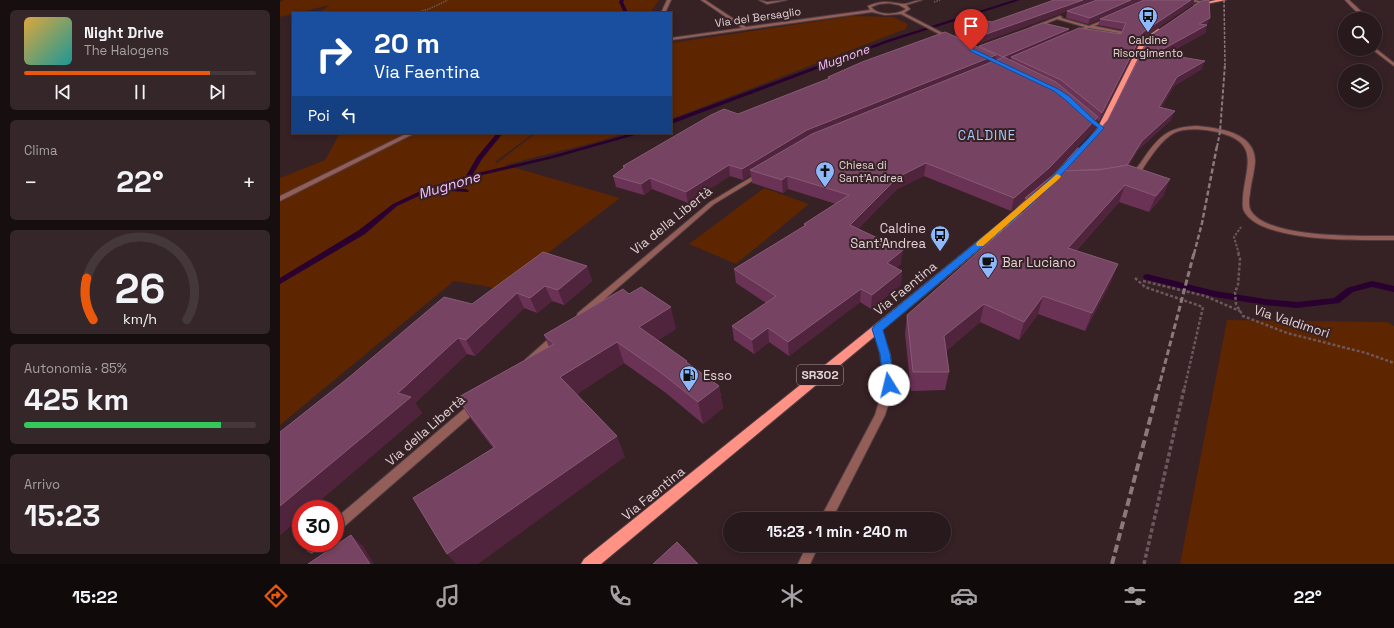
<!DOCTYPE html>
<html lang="it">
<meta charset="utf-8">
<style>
:root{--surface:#28191c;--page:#342629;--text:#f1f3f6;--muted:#a5a0a3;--line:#44383b;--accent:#ea580c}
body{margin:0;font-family:"Space Grotesk",sans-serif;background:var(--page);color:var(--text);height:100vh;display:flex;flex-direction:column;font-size:15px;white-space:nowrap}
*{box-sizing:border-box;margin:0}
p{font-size:13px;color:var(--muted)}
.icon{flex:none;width:22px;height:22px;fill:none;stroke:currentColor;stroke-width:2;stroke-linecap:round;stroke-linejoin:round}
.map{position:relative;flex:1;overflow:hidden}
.drawer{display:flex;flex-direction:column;gap:10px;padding:10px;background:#160e0f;width:280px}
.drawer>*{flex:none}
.top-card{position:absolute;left:12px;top:12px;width:380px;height:122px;border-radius:0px;box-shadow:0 2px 6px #0003,0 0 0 1px var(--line);background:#1a4fa0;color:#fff;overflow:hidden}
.tools{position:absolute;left:1058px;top:12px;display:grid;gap:8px}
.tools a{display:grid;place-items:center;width:44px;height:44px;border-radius:50%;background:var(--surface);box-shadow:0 2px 6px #0003,0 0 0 1px var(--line);font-size:20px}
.speed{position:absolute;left:12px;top:500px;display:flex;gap:8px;font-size:20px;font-weight:700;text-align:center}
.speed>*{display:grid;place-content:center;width:52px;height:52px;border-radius:50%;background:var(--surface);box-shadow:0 2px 6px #0003,0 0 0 1px var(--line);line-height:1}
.speed .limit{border:6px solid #d22;background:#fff;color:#111}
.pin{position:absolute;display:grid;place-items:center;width:34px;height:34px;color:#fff;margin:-41px -17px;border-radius:50% 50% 50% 0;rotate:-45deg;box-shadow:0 0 4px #0007}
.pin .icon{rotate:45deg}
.me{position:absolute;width:44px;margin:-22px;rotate:351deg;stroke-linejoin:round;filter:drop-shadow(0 0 3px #0008)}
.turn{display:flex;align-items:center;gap:14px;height:84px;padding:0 16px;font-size:18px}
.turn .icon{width:52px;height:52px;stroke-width:2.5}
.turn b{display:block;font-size:28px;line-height:34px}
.then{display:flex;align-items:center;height:38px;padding:0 16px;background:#0003;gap:8px;font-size:15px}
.big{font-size:30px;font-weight:800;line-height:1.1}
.drawer .card{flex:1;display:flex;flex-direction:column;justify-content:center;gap:6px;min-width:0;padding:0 14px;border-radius:6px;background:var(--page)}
.drawer .dial{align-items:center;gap:0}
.dial svg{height:104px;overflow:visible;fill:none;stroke:var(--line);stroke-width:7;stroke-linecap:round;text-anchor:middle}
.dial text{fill:var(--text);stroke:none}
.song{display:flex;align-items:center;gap:12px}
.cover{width:48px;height:48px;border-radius:6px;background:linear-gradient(135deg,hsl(40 70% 55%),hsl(180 70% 35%))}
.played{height:4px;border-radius:2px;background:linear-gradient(90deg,var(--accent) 80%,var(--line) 80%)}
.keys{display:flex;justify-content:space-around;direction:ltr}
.heat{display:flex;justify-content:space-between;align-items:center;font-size:22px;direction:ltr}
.charge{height:6px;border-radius:3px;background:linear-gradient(90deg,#34c759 85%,var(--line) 0)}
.trip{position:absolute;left:443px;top:512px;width:228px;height:40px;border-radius:20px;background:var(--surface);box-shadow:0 2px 6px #0003,0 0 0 1px var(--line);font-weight:800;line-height:40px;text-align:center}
.dock{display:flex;height:64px;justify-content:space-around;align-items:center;background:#100a0b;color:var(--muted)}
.dock .icon{width:28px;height:28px}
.dock .selected{color:var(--accent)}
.dock b{font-size:18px;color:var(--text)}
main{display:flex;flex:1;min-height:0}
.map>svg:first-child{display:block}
</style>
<main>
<section class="drawer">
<div class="card">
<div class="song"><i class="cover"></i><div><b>Night Drive</b><p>The Halogens</p></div></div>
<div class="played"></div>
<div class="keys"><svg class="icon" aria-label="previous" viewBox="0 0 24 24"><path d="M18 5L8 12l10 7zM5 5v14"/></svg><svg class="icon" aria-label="pause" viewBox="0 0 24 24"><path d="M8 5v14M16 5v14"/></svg><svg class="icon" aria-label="next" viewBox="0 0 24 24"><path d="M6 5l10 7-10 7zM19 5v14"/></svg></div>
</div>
<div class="card"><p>Clima</p>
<div class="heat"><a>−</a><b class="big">22°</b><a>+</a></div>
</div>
<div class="card dial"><svg viewBox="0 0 100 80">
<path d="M14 69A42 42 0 1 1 86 69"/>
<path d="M14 69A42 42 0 0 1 9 37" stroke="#ea580c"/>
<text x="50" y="56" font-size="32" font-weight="700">26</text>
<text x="50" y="72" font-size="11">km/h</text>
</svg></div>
<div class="card"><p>Autonomia · 85%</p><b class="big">425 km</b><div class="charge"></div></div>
<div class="card"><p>Arrivo</p><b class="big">15:23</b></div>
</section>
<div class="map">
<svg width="1114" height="564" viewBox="0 0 1114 564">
<rect width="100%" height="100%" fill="#362125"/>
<g fill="#5d2500">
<polygon points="4,0 379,0 370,13 38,13 50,5 0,17 0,2"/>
<polygon points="572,16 613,17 628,24 626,29 391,119 391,43"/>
<polygon points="60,133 254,133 215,162 217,163 256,133 346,133 316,142 225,165 340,198 221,289 174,281 0,425 0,178 45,160"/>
<polygon points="484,188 529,204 456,264 409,244"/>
<polygon points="947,320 1107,322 1114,326 1114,564 900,564"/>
</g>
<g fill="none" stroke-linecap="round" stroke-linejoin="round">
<g fill="#29002f" fill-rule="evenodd">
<polygon points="340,0 344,0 343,2 348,13 344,13 339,2"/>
<polygon points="734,0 740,0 609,42 391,124 391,120 607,40"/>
<polygon points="217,133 223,133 202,159 193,174 271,156 353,133 362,133 274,158 190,178 161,187 186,189 189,191 188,192 152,190 117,206 85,234 0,284 0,278 79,230 113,204 147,188 186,176 197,157"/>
<polygon points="867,274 935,291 985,299 1017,302 1054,298 1067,288 1092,281 1114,286 1114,292 1092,287 1073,292 1059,303 1017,308 985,305 935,297 864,279 863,277 864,275"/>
</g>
<g stroke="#513d41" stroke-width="2">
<g id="lane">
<path d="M1065,0h4l14,13 9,6c-11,0 -20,-12 -27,-19z"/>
<polygon points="1095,48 1114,63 1114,66 1093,50 1093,49 1095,49"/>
</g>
</g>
<g stroke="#513d41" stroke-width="2">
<g id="street">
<polygon points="387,0 391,0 385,13 381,13"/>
<path d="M421,0h4l41,27 124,-17 -2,-4c15,-6 20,-4 35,-2 6,0 12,-4 19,-4l-16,5 4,4 -6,4 48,25 -3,1 -48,-25 -16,1 -13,-3 -201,28v-2l71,-10zM609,3l10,2 7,4c-9,6 -28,7 -35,-2l8,-3z"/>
<polygon points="479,0 487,2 507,0 487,4"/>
<polygon points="908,0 915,0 926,3 924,4"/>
<polygon points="780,16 782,17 781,18 809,26 829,18 829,20 814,26 844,32 837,40 830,38 832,37 836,38 839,33 809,28 797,33 796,31 805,27 777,19 755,28 752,27"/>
<path d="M917,126c21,2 57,6 58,34 0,10 -4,22 -5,33 -1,5 -2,13 1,18 17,28 112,25 143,25v4c-33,0 -133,3 -150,-29 -2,-4 -1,-10 -1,-14 2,-26 16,-51 -16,-62 -13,-5 -40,-9 -53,-2 -12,7 -20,19 -27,29 -3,4 -5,9 -9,12 -3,2 -5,3 -8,2v-2c6,-4 10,-10 14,-16 16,-23 25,-31 53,-32z"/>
<polygon points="128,133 135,133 0,201 0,196"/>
<polygon points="480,172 482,173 482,175 434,204 304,317 298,317 297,315 298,313 430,202"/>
<polygon points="597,326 600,327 601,329 610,354 614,385 605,415 552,519 540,519 595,415 604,385 600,354 593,329 594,327"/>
<polygon points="276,334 279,335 280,337 279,339 253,362 250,363 247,362 245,360 247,358 273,335"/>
<polygon points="195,402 199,403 200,406 199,409 59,531 55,533 55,519 191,403"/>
<polygon points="28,543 43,543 41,547 32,553 28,551 26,547"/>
<polygon points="527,545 539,545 530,564 518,564"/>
</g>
</g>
<g stroke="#513d41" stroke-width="2">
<g id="primary">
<polygon points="936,0 946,0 916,6 914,5"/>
<polygon points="878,29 883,30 866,42 824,128 817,139 811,139 810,137 818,127 861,41"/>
<polygon points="798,148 801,148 805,150 776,183 770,183 770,179"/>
<polygon points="753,195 756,196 757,198 756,200 731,223 321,564 301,564 304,559 607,315 725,219 750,196"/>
</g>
</g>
<g stroke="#6c585c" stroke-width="1.5" stroke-dasharray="1.5 1" stroke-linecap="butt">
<polyline points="654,2 660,0"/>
<polyline points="135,13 149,9 168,0"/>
</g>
<polyline stroke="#6c585c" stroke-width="2" stroke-dasharray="2.5 1.5" stroke-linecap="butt" points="959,254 954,237 961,227"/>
<g stroke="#6c585c" stroke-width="2.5" stroke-dasharray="3 2" stroke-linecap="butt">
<polyline points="958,253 960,259 958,285 955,292 956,304 963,316 1007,333 1086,353 1114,363"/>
<polyline points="855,278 865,287 923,307 904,390"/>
<polyline points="863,281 925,296 960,311"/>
</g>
<polyline stroke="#6c585c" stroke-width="3.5" stroke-dasharray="4 2.5" stroke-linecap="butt" points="864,564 904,389"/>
<use href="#lane" fill="#935e57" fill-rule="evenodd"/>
<use href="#street" fill="#935e57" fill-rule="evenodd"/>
<use href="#primary" fill="#ff9185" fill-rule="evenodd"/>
<polyline stroke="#8a787b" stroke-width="1.5" stroke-dasharray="3 1.5" stroke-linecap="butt" points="944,0 945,65"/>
<polyline stroke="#8a787b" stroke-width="2" stroke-dasharray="4 2" stroke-linecap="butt" points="937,147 940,132 945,64"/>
<polyline stroke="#8a787b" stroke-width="2.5" stroke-dasharray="5 2.5" stroke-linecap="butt" points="914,254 922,223 937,146"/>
<polyline stroke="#8a787b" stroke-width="3" stroke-dasharray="6 3" stroke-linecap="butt" points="878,390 914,253"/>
<polyline stroke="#8a787b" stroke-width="4" stroke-dasharray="8 4" stroke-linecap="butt" points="832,564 878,389"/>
</g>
<g fill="#6a3255" fill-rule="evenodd">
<path d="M774,0h140l-1,4 -52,35 -42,83 -2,-2 -2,8 -49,53 17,-10 45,-51 42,-84 57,-11h-1h1l-2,8 -40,22 37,14 -28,17 -13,22 10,12 -33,30 -9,15 35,30 -15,17 -30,-10 -43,49 35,31 -26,49 -47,-17 -19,26 -39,-18 -34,29 3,21 -4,18 -34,1 -6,-57 2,-19 115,-101 3,-15 -14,12 -87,-35 -27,13 -39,40 43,35 -5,4 6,3 -1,14 -30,24 -11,-7 -71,54 -20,-14 -15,12 -20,-14 -2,-14 34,-23 -30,-20 -2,-14 70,-43v-2l32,-20 -48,-15 -5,4 -31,-10 -1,-8 -8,5 -13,-4 -42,27 -36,-14 -8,6 -28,-8 -3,-11 10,-7v-3l115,-52 90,-35v-2l127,-41v-5l37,-9zM787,11l-1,7 22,6 12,-5 -2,6 25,5 -2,4 -53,-2 1,-3 -90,17v1l-5,-2zM738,54l-7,3 -1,4 -3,-2zM715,58l3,2 -3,1z"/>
<polygon points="307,266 312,281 284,305 272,301 257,313 244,308 195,356 187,354 135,403 142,413 30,509 21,509 21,517 0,535 0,432 67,379 192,304"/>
<polygon points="396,329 378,340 439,386 443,408 423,424 386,393 344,363 297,394 345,457 213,448 191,419 177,398 269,347 264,335"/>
</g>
<g fill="#50243c">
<polygon points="803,0 819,0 691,46 692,39"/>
<polygon points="851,0 864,0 820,19 808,24 810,18"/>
<polygon points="911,0 914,0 913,4 861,39 819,122 822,113 863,32"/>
<polygon points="930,18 927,25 917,31 919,24"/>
<polygon points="927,25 925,33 873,61 876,53"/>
<polygon points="789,29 788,32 722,61 723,57"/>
<polygon points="716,55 714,64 470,170 471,175 463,180 462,169 527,130"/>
<polygon points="925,61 922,69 894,86 876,116 879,107 897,77"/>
<polygon points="895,111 891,120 858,150 844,174 827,169 862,141"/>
<polygon points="818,117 815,128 766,181 731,211 734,198"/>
<polygon points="646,163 644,176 617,189 569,238 570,225 618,177"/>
<polygon points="449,165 450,176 408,203 406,192"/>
<polygon points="507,176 508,189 503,193 502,180"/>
<polygon points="370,178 372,189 364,195 361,184"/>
<polygon points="890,179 884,195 869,212 876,196"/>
<polygon points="845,185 839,202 782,266 788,248"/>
<polygon points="623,250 621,264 606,277 607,263"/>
<polygon points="838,264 831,282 805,331 812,313"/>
<polygon points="307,266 312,281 284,305 278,290"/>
<polygon points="622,271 621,285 591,309 592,295"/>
<polygon points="265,286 272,301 257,313 250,298"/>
<polygon points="581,289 580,302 509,356 508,342"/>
<polygon points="237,293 244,308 195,356 186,340"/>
<polygon points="763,296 758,314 739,340 744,322"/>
<polygon points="704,304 700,322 661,355 664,336"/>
<polygon points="391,307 396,329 366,349 359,327"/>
<polygon points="488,328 489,342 474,354 472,340"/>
<polygon points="178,338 187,354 135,403 142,413 30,509 21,509 21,517 0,535 0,506 118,393"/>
<polygon points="337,342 344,363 290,399 280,377"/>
<polygon points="439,386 443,408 423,424 418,402"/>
<polygon points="337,436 345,457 198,564 176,564 167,554"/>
<polygon points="71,535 83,546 94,564 90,564"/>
</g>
<g fill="#774362" stroke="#875a74">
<polygon points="774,0 803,0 692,39 675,31 707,21 712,22"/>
<polygon points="817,0 851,0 810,18 787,11"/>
<polygon points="864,0 911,0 863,32 822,113 781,80 731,57 799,28 841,34 846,23 820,19"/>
<polygon points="929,0 930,18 919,24 927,25 876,53 925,61 897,77 879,107 895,111 862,141 847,165 826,169 783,171 828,120 870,36 921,1"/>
<polygon points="763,23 789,29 723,57 699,46"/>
<polygon points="665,32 716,55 527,130 462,169 449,165 406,192 370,178 361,184 333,176 345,167 343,166 431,115 444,109 458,114 550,78 548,77 582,62"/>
<polygon points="724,57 776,82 818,117 769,168 734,198 646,163 618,177 570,225 623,250 607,263 622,271 592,295 581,289 508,342 488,328 472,340 452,326 496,296 454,269 526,225 524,224 569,195 507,176 502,180 470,170 532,134"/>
<polygon points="848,165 890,179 876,196 845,185 788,248 838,264 812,313 763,296 744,322 704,304 664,336 669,372 633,372 627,315 755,202 745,198 778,171 818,170"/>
<polygon points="263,252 307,266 278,290 265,286 250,298 237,293 186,340 178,338 118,393 131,397 0,506 0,432 67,379 164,297 192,304"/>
<polygon points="361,287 391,307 359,327 407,361 406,362 439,386 418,402 380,372 337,342 280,377 337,436 167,554 133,498 215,447 177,398 274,344 264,335 343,289 349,294"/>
<polygon points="71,535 90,564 28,564"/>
<polygon points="397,542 418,564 373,564"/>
</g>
<path fill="#1a73e8" stroke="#114b97" d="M690,49h3l85,40 11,7 24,23 11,9 -52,57 -41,37 -128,108 7,24 5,31 -2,3 -4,1 -4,-1 -1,-3 -4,-31 -8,-25 2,-3 131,-107 42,-37 51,-54c-16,-11 -28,-26 -44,-37l-84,-40z"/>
<polygon fill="#f59e0b" points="777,174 781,176 780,178 703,246 697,246 696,244 697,242"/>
<defs>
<g id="bus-pin" transform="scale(1)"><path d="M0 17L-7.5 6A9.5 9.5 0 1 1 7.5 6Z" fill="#8db9fc" stroke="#362125"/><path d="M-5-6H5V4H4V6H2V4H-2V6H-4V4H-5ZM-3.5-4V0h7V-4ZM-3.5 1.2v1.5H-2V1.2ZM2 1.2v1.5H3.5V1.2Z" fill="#111"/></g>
<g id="church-pin" transform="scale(1)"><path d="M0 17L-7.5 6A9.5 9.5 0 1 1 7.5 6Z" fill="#8db9fc" stroke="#362125"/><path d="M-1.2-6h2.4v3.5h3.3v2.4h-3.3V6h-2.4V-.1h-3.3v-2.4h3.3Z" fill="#111"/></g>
<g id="cafe-pin" transform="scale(1)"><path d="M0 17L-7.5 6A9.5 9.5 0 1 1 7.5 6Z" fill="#8db9fc" stroke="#362125"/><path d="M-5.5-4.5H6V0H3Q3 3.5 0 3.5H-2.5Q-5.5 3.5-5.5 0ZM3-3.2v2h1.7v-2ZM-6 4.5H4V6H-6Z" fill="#111"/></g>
<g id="fuel-pin" transform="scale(1)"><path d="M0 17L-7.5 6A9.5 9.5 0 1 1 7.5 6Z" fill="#8db9fc" stroke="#362125"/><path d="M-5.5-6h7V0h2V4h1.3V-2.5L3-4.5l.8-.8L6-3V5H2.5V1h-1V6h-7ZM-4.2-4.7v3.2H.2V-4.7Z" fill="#111"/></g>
</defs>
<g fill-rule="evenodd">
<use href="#bus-pin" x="868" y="16"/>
<use href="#church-pin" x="545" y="171"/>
<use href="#bus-pin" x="660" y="235"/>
<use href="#cafe-pin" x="708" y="262"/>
<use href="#fuel-pin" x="409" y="375"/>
</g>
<g text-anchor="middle" stroke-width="4" stroke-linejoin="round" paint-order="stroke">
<g font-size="11" fill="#e1d2d5" stroke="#362125">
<text transform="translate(478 17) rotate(-8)" y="4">Via del Bersaglio</text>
</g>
<g font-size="11" fill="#e1d2d5" stroke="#362125">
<text x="868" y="44">Caldine<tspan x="868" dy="13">Risorgimento</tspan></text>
<text x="559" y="169" text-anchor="start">Chiesa di<tspan x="559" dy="13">Sant'Andrea</tspan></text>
</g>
<g font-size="12" font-style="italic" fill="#f8c0fe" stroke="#362125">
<text transform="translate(563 58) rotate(-20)" y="4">Mugnone</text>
</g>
<rect fill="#362125" stroke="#ae9da0" stroke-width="1" x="517" y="365" width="46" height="20" rx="3"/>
<g font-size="12" font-weight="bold" fill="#e1d2d5">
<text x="540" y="379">SR302</text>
</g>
<g font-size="13" letter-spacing="1" fill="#a7c8fb" stroke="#362125">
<text x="707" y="140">CALDINE</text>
</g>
<g font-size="13" fill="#e1d2d5" stroke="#362125">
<text transform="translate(391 220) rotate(-39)" y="5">Via della Libertà</text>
<text transform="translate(625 288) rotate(-39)" y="5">Via Faentina</text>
<text transform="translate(1012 321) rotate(18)" y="5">Via Valdimori</text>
<text transform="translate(145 430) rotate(-41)" y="5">Via della Libertà</text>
<text transform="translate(373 493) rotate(-39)" y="5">Via Faentina</text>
</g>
<g font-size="13" fill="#e1d2d5" stroke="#362125" text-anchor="start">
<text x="646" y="233" text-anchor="end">Caldine<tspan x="646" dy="15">Sant'Andrea</tspan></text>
<text x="722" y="267">Bar Luciano</text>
<text x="423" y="380">Esso</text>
</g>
<g font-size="14" font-style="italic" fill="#f8c0fe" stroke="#362125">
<text transform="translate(169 185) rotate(-17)" y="5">Mugnone</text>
</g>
</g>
</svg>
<div class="tools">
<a><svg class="icon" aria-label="search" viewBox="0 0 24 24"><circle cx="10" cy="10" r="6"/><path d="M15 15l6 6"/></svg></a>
<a><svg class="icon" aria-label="layers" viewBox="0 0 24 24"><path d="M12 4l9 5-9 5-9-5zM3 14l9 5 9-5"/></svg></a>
</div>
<div class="speed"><div class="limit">30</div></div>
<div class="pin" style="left:691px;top:50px;background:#d93025"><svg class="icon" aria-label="arrive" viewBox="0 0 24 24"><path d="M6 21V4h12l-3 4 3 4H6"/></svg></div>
<svg class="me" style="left:609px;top:385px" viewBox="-20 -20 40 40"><circle r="19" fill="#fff"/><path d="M0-13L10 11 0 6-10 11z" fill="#1a73e8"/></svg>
<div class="trip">15:23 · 1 min · 240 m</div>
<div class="top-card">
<div class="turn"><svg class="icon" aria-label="right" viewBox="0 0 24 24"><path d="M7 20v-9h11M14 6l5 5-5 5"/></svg><div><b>20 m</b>Via Faentina</div></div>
<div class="then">Poi<svg class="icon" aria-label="left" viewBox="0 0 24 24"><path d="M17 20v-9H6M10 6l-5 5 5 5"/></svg></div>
</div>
</div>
</main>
<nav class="dock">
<b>15:22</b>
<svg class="icon selected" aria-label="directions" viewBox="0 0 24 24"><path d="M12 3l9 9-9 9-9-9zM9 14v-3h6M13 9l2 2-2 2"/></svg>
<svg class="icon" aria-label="music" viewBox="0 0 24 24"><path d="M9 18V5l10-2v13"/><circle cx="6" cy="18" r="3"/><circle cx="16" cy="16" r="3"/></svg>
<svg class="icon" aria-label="phone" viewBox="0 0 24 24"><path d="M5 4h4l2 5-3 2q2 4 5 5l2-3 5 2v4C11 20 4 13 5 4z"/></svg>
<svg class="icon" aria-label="climate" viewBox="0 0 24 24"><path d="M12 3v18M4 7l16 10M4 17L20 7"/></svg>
<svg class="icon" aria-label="car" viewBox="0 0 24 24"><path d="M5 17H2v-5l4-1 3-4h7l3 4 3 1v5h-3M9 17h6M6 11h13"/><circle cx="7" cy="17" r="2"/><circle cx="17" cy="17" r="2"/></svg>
<svg class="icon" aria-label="filters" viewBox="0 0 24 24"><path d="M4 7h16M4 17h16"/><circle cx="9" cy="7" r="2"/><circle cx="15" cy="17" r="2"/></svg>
<b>22°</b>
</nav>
